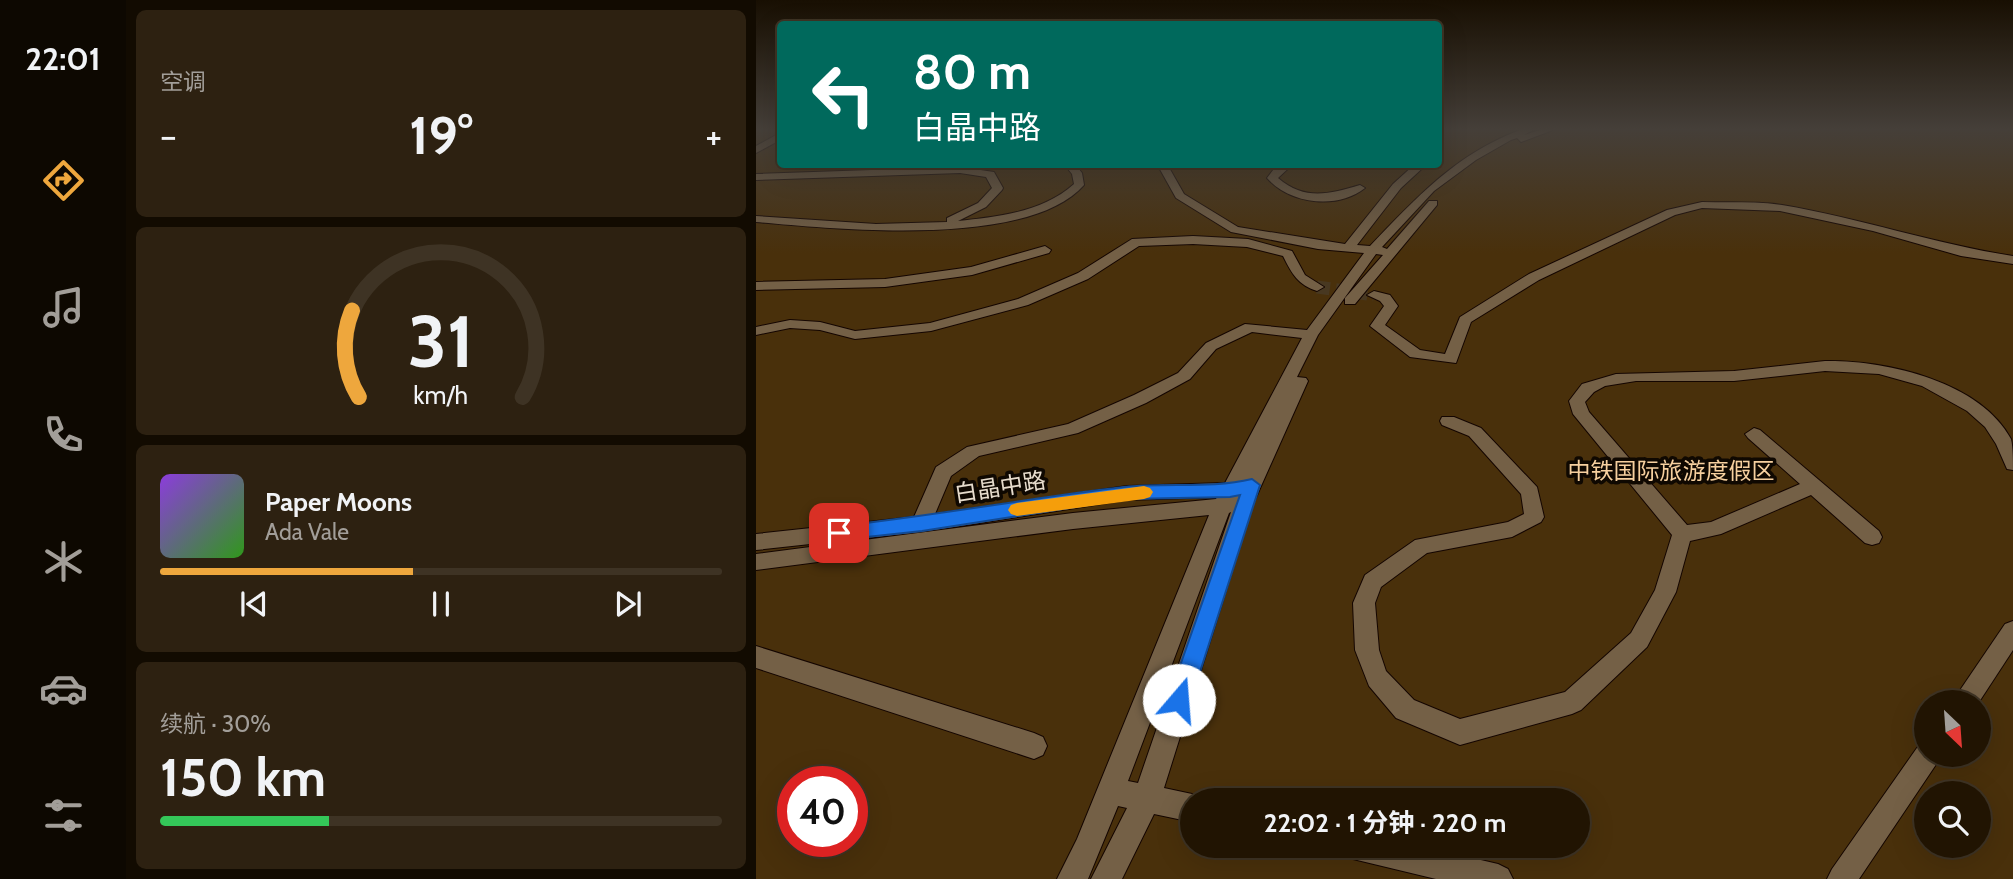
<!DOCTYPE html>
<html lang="zh">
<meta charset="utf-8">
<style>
:root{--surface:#211402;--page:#2d2111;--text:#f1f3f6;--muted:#a29e99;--line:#3e3324;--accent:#eea73d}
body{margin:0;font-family:Cabin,"Noto Sans SC",sans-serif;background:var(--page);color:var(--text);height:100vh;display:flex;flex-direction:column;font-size:26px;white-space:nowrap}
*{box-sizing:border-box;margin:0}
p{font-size:23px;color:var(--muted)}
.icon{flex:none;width:38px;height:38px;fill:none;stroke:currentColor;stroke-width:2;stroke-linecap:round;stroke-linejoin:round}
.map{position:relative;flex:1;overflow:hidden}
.panel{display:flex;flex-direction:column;gap:10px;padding:10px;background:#120b01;width:630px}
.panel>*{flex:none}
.guide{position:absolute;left:21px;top:21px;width:665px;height:147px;border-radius:7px;box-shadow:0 7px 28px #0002,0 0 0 2px var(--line);background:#00695c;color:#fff;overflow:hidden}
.needle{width:46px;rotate:155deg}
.controls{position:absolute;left:1158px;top:690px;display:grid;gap:14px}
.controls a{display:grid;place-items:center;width:77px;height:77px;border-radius:50%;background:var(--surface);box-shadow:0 7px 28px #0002,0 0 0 2px var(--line);font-size:35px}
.speed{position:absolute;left:21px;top:766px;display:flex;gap:14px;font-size:35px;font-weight:700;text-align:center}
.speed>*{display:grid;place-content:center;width:91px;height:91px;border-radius:50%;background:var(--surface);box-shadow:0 7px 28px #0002,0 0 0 2px var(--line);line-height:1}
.speed .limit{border:10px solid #d22;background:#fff;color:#111}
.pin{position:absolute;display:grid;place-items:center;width:60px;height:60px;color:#fff;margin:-30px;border-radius:14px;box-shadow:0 4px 10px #0006}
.me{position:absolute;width:77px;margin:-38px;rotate:18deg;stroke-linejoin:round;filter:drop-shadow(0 0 5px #0008)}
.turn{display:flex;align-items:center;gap:24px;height:147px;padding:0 21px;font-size:32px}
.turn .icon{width:91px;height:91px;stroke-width:2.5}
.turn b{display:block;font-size:49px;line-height:60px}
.big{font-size:52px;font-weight:700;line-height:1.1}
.panel .tile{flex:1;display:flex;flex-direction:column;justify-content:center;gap:10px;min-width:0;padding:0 24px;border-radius:10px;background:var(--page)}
.panel .dial{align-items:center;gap:0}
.dial svg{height:182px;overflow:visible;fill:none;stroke:var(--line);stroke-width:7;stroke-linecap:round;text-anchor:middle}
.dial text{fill:var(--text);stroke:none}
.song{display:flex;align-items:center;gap:21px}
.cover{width:84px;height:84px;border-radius:10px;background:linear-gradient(135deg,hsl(270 70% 55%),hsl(110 70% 35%))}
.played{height:7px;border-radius:4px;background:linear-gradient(90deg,var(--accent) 45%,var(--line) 45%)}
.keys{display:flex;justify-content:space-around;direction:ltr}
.heat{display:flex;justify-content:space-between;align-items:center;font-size:38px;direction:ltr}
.charge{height:10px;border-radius:5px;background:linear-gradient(90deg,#34c759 30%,var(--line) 0)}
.trip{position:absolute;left:424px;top:788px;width:410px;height:70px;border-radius:35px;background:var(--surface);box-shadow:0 7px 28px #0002,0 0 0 2px var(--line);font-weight:700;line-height:70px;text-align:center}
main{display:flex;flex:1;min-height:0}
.tabs{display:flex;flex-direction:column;width:126px;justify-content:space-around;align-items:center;background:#0d0801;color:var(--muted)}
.tabs .icon{width:49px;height:49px}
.tabs .selected{color:var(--accent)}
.tabs b{font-size:32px;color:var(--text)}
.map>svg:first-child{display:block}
</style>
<main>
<nav class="tabs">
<b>22:01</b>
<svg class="icon selected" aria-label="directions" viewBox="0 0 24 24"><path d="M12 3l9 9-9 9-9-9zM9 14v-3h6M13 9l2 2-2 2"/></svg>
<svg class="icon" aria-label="music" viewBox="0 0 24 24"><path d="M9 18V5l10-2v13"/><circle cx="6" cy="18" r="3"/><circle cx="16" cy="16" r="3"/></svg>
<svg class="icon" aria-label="phone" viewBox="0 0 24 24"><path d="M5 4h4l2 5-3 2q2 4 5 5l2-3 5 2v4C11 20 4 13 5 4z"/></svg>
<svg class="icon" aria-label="climate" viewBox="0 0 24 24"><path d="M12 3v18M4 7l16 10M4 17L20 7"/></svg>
<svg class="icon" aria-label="car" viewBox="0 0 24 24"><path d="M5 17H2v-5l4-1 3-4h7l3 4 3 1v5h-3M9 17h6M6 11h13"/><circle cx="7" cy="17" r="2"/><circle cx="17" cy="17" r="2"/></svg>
<svg class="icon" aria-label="filters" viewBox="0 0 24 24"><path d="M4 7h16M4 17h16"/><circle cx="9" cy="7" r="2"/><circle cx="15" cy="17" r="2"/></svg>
</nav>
<section class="panel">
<div class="tile"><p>空调</p>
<div class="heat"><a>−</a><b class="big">19°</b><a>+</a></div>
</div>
<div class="tile dial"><svg viewBox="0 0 100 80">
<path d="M14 69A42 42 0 1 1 86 69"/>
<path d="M14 69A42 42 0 0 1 11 31" stroke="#eea73d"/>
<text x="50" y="56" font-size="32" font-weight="700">31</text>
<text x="50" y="72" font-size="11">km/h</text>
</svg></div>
<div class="tile">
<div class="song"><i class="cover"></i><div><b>Paper Moons</b><p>Ada Vale</p></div></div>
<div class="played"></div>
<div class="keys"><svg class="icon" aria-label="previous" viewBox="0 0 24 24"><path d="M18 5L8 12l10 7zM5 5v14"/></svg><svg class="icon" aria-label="pause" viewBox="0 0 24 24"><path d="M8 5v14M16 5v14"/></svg><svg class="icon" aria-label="next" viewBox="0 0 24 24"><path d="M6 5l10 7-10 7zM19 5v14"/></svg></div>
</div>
<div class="tile"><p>续航 · 30%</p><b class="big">150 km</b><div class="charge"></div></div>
</section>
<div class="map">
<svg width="1257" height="879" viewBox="0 0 1257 879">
<rect width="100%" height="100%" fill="#2c1b03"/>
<path fill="#49300b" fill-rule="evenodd" d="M0,130h24v34h658l1,-34h574v749h-1257zM1171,702h52v52h-52zM37,782h59v60h-59zM1171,793h52v52h-52zM436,800h385v45h-385z"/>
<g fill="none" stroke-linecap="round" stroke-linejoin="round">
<polyline stroke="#483821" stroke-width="13" stroke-dasharray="13 6" stroke-linecap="butt" points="561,287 618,295"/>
<g stroke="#140500" stroke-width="2">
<g id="minor">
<path d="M764,130h13l-9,5 16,-5h13l-32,12 -4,-4 -6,2 -35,20 -42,31 -52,56 5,2 42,-48h8v4l-82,99h-10v-6l38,-43 -7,-1 -58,81 -21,42 9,1 2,3 -55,123 -89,284 28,6 10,6h-10v22l-38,-8 -32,65h-31l36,-71 -9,-2 -30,73h-31l20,-40 132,-324 -136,14 -317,41v-16l317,-41 143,-14 1,-2 -90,3 -206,32 -165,18v-16l158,-17 22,-50 31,-20 101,-23 66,-29 44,-22 28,-30 39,-19 62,6 57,-77 -46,-4 -87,-17 -55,-34 -19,-34h10l17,30 54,33 107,17 48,-60 22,-20h12l-26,24 -44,57 13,1c46,-48 86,-92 150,-116zM496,332l50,6 -77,145 -98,3 -192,28 16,-38 28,-20 99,-23 68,-30 44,-24 26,-30zM475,512l-93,271 -10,-2 101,-268z"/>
<polygon points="24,133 24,140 0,153 0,146"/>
<path d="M308,164h11l7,9 2,12c-56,64 -249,44 -328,37v-6l120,8 71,-2v-4l31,-15 14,-15 -6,-11 -26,-4 -204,7v-6l204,-7 34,5 9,16 -1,2 -16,17 -28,14c40,-4 85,-9 116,-37l-2,-10z"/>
<path d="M537,164l-15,14c27,23 51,16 82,7l5,3c-28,22 -75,16 -98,-10l10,-13z"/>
<path d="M946,202c26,1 55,-1 80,3 78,13 153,39 231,51v8l-52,-8 -88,-25 -93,-20 -78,-3 -27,7 -136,65 -68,42 -15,41 -46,-6 -40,-31 14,-20 -4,-5 -13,-6 7,-4 16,4 8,11 -13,19 35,25 25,4 15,-37 69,-43 138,-64z"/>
<path d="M437,236l55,3 44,12 13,24 19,12 -7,4c-19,-6 -25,-17 -34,-35l-36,-9 -54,-3 -54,2 -51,33 -60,26 -97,26 -76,8 -35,-9 -30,-2 -34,7v-8l34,-7 30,2 35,9 75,-8 88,-24 60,-26 54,-34z"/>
<polygon points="289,246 295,250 293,253 216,275 129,287 0,290 0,282 129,279 215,267"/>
<path d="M1069,361c60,-1 155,20 186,78 2,8 2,22 2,31l-6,-1 -11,-25 -11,-17 -18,-16 -45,-25 -43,-12 -54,-3 -91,10h-98l-31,5 -11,6 -9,10 4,10 98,113 24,-3 89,-38 -52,-46 -3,-4 9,-6 6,2 119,101 3,6 -3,6 -7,2 -7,-2 -54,-48 -90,39 -31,7 -14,51 -29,55 -66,63 -9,4 -112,31 -64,-27 -27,-32 -14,-36 -2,-47 12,-28 50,-35 93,-18 16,-8 -3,-20 -52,-58 -27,-11 -2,-4 2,-4h12l27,11 56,59 7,30 -3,5 -29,15 -85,16 -46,34 -6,16 4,47 7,21 28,29 46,19 105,-27 66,-59 24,-43 17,-55 -99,-121 -4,-13 13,-17 34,-10 118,-3z"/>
<polygon points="1257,621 1257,650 1223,702 1196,702 1249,624"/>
<polygon points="0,646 278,733 287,737 291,746 287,755 278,759 0,668"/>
<polygon points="1171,741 1171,754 1185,754 1181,763 1103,879 1071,879 1076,869 1163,745"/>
<polygon points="583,845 660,845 742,864 752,869 757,879 680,879 597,859 587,855"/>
</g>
</g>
<use href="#minor" fill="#746046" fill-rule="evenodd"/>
</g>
<linearGradient id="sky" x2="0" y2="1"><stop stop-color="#180f02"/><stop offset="0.51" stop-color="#453f39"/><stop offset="1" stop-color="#453f39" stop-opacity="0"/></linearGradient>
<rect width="1257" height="253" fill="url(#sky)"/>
<path fill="#1a73e8" stroke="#114b97" stroke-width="2" d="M496,479l8,6 -69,215 -4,7 -8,3 -8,-3 -3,-7 72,-205 -10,2 -103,2 -205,32 -83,9 -7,-2 -2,-5 2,-5 7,-2c95,-10 190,-28 285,-39 43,-5 86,2 128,-8z"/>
<polygon fill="#f59e0b" points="388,486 394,488 397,492 394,497 388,499 261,516 255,514 252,510 255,505 261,503"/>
<g text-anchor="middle" stroke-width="7" stroke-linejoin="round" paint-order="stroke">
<g font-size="23" fill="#f7d09f" stroke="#0f0801">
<text x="915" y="479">中铁国际旅游度假区</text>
</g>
<g font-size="23" fill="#e7dccd" stroke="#0f0801">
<text transform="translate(244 487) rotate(-9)" y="8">白晶中路</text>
</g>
</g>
</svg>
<div class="controls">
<a><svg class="needle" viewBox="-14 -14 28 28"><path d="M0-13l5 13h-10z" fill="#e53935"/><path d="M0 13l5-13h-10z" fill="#a29e99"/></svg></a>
<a><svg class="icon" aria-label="search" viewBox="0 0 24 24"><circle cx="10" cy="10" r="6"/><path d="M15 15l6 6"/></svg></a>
</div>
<div class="speed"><div class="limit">40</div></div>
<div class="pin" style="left:83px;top:533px;background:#d93025"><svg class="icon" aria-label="arrive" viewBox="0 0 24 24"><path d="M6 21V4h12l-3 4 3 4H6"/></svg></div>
<svg class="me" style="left:423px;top:700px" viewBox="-20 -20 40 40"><circle r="19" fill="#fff"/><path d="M0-13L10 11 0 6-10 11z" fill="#1a73e8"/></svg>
<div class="trip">22:02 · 1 分钟 · 220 m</div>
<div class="guide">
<div class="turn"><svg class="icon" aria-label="left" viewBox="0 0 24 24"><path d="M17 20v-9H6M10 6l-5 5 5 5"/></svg><div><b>80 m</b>白晶中路</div></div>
</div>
</div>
</main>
